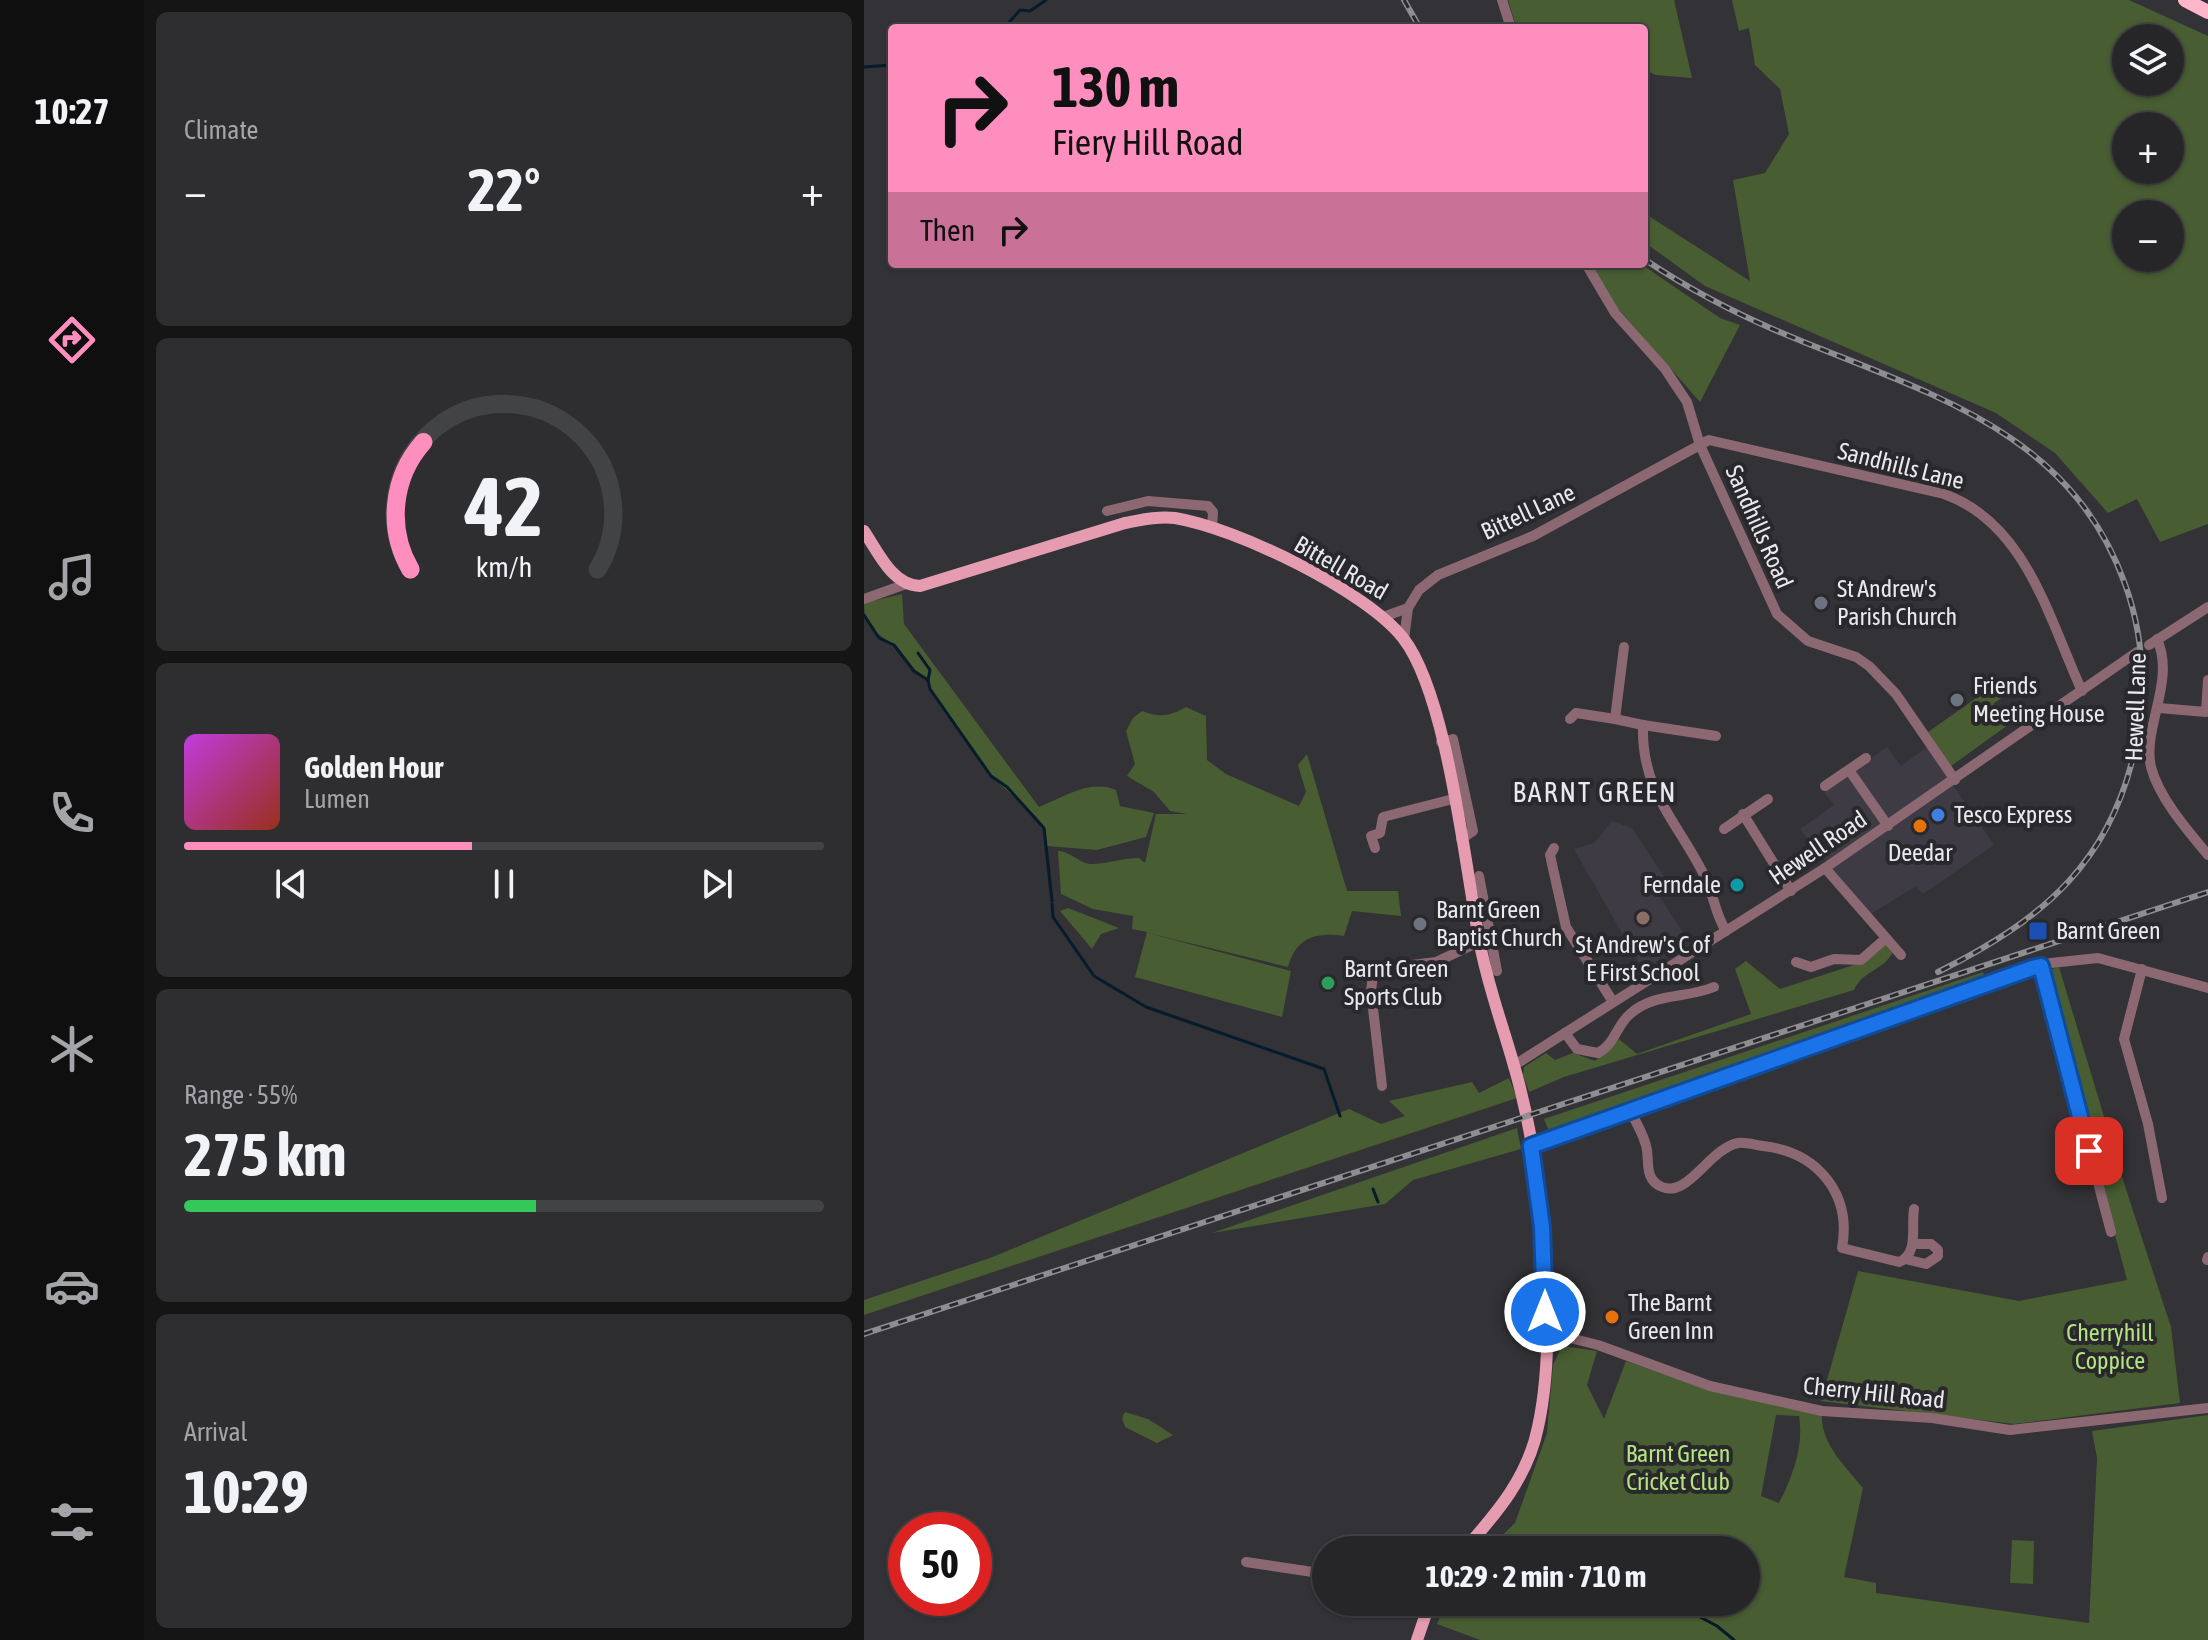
<!DOCTYPE html>
<meta charset="utf-8">
<style>
:root{--surface:#262628;--page:#2e2e30;--text:#f1f3f6;--muted:#a4a5a8;--line:#424345;--accent:#fd8ebe}
body{margin:0;font-family:"Asap Condensed",sans-serif;background:var(--page);color:var(--text);height:100vh;display:flex;flex-direction:column;font-size:30px;white-space:nowrap}
*{box-sizing:border-box;margin:0}
p{font-size:26px;color:var(--muted)}
.icon{flex:none;width:44px;height:44px;fill:none;stroke:currentColor;stroke-width:2;stroke-linecap:round;stroke-linejoin:round}
.map{position:relative;flex:1;overflow:hidden}
.panel{display:flex;flex-direction:column;gap:12px;padding:12px;background:#151516;width:720px}
.panel>*{flex:none}
.hud{position:absolute;left:24px;top:24px;width:760px;height:244px;border-radius:8px;box-shadow:0 2px 6px #0004,0 0 0 2px var(--line);background:#fd8ebe;color:#111;overflow:hidden}
.fabs{position:absolute;left:1248px;top:24px;display:grid;gap:16px}
.fabs a{display:grid;place-items:center;width:72px;height:72px;border-radius:50%;background:var(--surface);box-shadow:0 2px 6px #0004,0 0 0 2px var(--line);font-size:40px}
.speed{position:absolute;left:24px;top:1512px;display:flex;gap:16px;font-size:40px;font-weight:700;text-align:center}
.speed>*{display:grid;place-content:center;width:104px;height:104px;border-radius:50%;background:var(--surface);box-shadow:0 2px 6px #0004,0 0 0 2px var(--line);line-height:1}
.speed .limit{border:12px solid #d22;background:#fff;color:#111}
.pin{position:absolute;display:grid;place-items:center;width:68px;height:68px;color:#fff;margin:-34px;border-radius:16px;box-shadow:0 4px 12px #0006}
.me{position:absolute;width:88px;margin:-44px;rotate:0deg;stroke-linejoin:round;filter:drop-shadow(0 0 6px #0008)}
.turn{display:flex;align-items:center;gap:28px;height:168px;padding:0 32px;font-size:36px}
.turn .icon{width:104px;height:104px;stroke-width:2.5}
.turn b{display:block;font-size:56px;line-height:68px}
.then{display:flex;align-items:center;height:76px;padding:0 32px;background:#0003;gap:16px;font-size:30px}
.big{font-size:60px;font-weight:700;line-height:1.1}
.panel .widget{flex:1;display:flex;flex-direction:column;justify-content:center;gap:12px;min-width:0;padding:0 28px;border-radius:12px;background:var(--page)}
.panel .dial{align-items:center;gap:0}
.dial svg{height:208px;overflow:visible;fill:none;stroke:var(--line);stroke-width:7;stroke-linecap:round;text-anchor:middle}
.dial text{fill:var(--text);stroke:none}
.song{display:flex;align-items:center;gap:24px}
.cover{width:96px;height:96px;border-radius:12px;background:linear-gradient(135deg,hsl(290 70% 55%),hsl(10 70% 35%))}
.played{height:8px;border-radius:4px;background:linear-gradient(90deg,var(--accent) 45%,var(--line) 45%)}
.keys{display:flex;justify-content:space-around;direction:ltr}
.heat{display:flex;justify-content:space-between;align-items:center;font-size:44px;direction:ltr}
.charge{height:12px;border-radius:6px;background:linear-gradient(90deg,#34c759 55%,var(--line) 0)}
.trip{position:absolute;left:448px;top:1536px;width:448px;height:80px;border-radius:40px;background:var(--surface);box-shadow:0 2px 6px #0004,0 0 0 2px var(--line);font-weight:700;line-height:80px;text-align:center}
main{display:flex;flex:1;min-height:0}
.menu{display:flex;flex-direction:column;width:144px;justify-content:space-around;align-items:center;background:#0f0f10;color:var(--muted)}
.menu .icon{width:56px;height:56px}
.menu .on{color:var(--accent)}
.menu b{font-size:36px;color:var(--text)}
.map>svg:first-child{display:block}
</style>
<main>
<nav class="menu">
<b>10:27</b>
<svg class="icon on" aria-label="directions" viewBox="0 0 24 24"><path d="M12 3l9 9-9 9-9-9zM9 14v-3h6M13 9l2 2-2 2"/></svg>
<svg class="icon" aria-label="music" viewBox="0 0 24 24"><path d="M9 18V5l10-2v13"/><circle cx="6" cy="18" r="3"/><circle cx="16" cy="16" r="3"/></svg>
<svg class="icon" aria-label="phone" viewBox="0 0 24 24"><path d="M5 4h4l2 5-3 2q2 4 5 5l2-3 5 2v4C11 20 4 13 5 4z"/></svg>
<svg class="icon" aria-label="climate" viewBox="0 0 24 24"><path d="M12 3v18M4 7l16 10M4 17L20 7"/></svg>
<svg class="icon" aria-label="car" viewBox="0 0 24 24"><path d="M5 17H2v-5l4-1 3-4h7l3 4 3 1v5h-3M9 17h6M6 11h13"/><circle cx="7" cy="17" r="2"/><circle cx="17" cy="17" r="2"/></svg>
<svg class="icon" aria-label="filters" viewBox="0 0 24 24"><path d="M4 7h16M4 17h16"/><circle cx="9" cy="7" r="2"/><circle cx="15" cy="17" r="2"/></svg>
</nav>
<section class="panel">
<div class="widget"><p>Climate</p>
<div class="heat"><a>−</a><b class="big">22°</b><a>+</a></div>
</div>
<div class="widget dial"><svg viewBox="0 0 100 80">
<path d="M14 69A42 42 0 1 1 86 69"/>
<path d="M14 69A42 42 0 0 1 19 20" stroke="#fd8ebe"/>
<text x="50" y="56" font-size="32" font-weight="700">42</text>
<text x="50" y="72" font-size="11">km/h</text>
</svg></div>
<div class="widget">
<div class="song"><i class="cover"></i><div><b>Golden Hour</b><p>Lumen</p></div></div>
<div class="played"></div>
<div class="keys"><svg class="icon" aria-label="previous" viewBox="0 0 24 24"><path d="M18 5L8 12l10 7zM5 5v14"/></svg><svg class="icon" aria-label="pause" viewBox="0 0 24 24"><path d="M8 5v14M16 5v14"/></svg><svg class="icon" aria-label="next" viewBox="0 0 24 24"><path d="M6 5l10 7-10 7zM19 5v14"/></svg></div>
</div>
<div class="widget"><p>Range · 55%</p><b class="big">275 km</b><div class="charge"></div></div>
<div class="widget"><p>Arrival</p><b class="big">10:29</b></div>
</section>
<div class="map">
<svg width="1344" height="1640" viewBox="0 0 1344 1640">
<rect width="100%" height="100%" fill="#333236"/>
<g fill="#3e3b45">
<polygon points="1023,747 1037,766 1063,747 1130,845 1059,894 1052,886 1005,915 936,829 970,805 960,792"/>
<polygon points="748,821 768,828 806,886 794,894 825,942 779,970 710,849 730,843"/>
</g>
<g fill="#485d31" fill-rule="evenodd">
<polygon points="644,0 810,0 828,78 792,75 780,70 780,28 661,28 652,26"/>
<path d="M868,0h397l79,36v488l-48,18 -23,-43 -29,14 -53,-60 -59,-40 -291,-127 -61,-44v-29l106,68 -17,-101 32,-7 24,-39 -9,-45 -25,-24 -6,-37 -10,3zM1262,38h44v44h-44zM1262,126h44v44h-44zM1262,214h44v44h-44z"/>
<polygon points="726,264 777,264 856,318 876,325 836,402 751,305"/>
<path d="M38,594l2,30 135,183c25,-10 51,-28 77,-17l4,16 34,7 -8,24 -49,13 -50,-4 -3,-18 -9,-12 -44,-40 -61,-87 -2,-9c-16,-7 -20,-21 -32,-32 -16,-16 -32,-16 -32,-45z"/>
<polygon points="1135,682 1143,694 1129,704 1144,725 1087,766 1064,732"/>
<path d="M322,707l20,9 1,44 19,14 73,32 7,-14 -8,-27 9,-11 40,137h51l3,25 -49,-5 -8,25c-27,-4 -48,1 -56,31l-140,-34 143,38 -9,46 -147,-40 12,-45 -15,-3 1,-13 -40,-7 -32,-15 -3,-43c15,1 22,14 36,13 15,-1 29,-6 45,-6l6,5 11,-49h31l-17,-3 -16,-19 -27,-16 8,-12 -9,-33 7,-13 9,-7c18,7 28,5 44,-4z"/>
<polygon points="204,908 255,928 237,934 228,949 196,911"/>
<path d="M1022,943l7,9c-10,19 -30,18 -39,38l-290,87 -35,15 -6,-17 1,-8 22,-14 9,7 18,-7 22,8 24,-22 18,15 114,-40 -16,-45 11,-8 34,28 86,-28z"/>
<polygon points="1195,967 1260,1183 1307,1327 1316,1403 1150,1424 957,1401 994,1271 1155,1301 1263,1280 1181,971"/>
<polygon points="1119,972 1120,975 685,1131 680,1119"/>
<polygon points="645,1078 653,1098 0,1315 0,1300 126,1258 485,1109 517,1124 541,1116 525,1101 608,1082 615,1093"/>
<polygon points="653,1128 657,1149 549,1180 521,1204 348,1233"/>
<path d="M698,1346l35,5 -10,34 17,34 22,-58 82,29 114,24c-2,29 24,53 41,74l-19,89 32,6v10l213,30 8,-165 -5,-27 116,-16v225h-728l-43,-16 10,-22h299v-52h-259l28,-27 32,-90 6,-68zM912,1415l23,1c5,30 -6,60 -20,87l-18,-7z"/>
<polygon points="261,1412 284,1419 309,1435 293,1443 261,1427 258,1418"/>
<polygon points="1148,1540 1170,1541 1169,1584 1146,1583"/>
</g>
<g fill="none" stroke-linecap="round" stroke-linejoin="round">
<g stroke="#061b2b" stroke-width="3">
<polyline points="140,28 156,10 166,11 182,0"/>
<polyline points="0,67 28,65"/>
<polyline points="0,615 15,638 30,645 50,671 64,680 66,689 127,776 143,787 180,828 188,901"/>
<polyline points="54,653 66,670 64,680"/>
<polyline points="188,904 189,917 230,976 282,1007 460,1069 476,1116"/>
<polyline points="509,1189 514,1202"/>
<polyline points="808,1602 853,1626 870,1640"/>
</g>
<g stroke="#8c6872" stroke-width="10">
<polyline points="638,0 647,28"/>
<polyline points="722,264 751,313 801,369 823,402 836,445 913,614 944,641 992,657 1005,666 1032,694 1091,780"/>
<polyline points="243,511 284,501 344,506 349,512 348,527"/>
<polyline points="0,599 42,584"/>
<polyline points="519,617 544,608"/>
<path d="M540,639l4,-31 11,-18 19,-15 95,-39 176,-96 235,54c82,29 105,125 138,197"/>
<path d="M1293,639c19,42 -15,89 -6,128 8,31 37,64 57,88"/>
<polyline points="1285,645 1344,607"/>
<path d="M760,647l-9,72 28,6c-2,69 36,97 63,154 8,17 9,35 20,52"/>
<polyline points="1295,708 1342,712 1344,680"/>
<polyline points="706,719 712,713 751,719"/>
<polyline points="779,725 852,736"/>
<polyline points="577,742 589,739 609,831 597,839"/>
<polyline points="985,770 1024,826"/>
<polyline points="961,786 1002,758"/>
<polyline points="879,814 927,891"/>
<polyline points="860,829 904,799"/>
<polyline points="511,848 507,836 516,833 519,817 589,799"/>
<polyline points="690,848 686,855 702,927 749,1002"/>
<polyline points="961,868 1037,955"/>
<polyline points="615,876 633,971"/>
<polyline points="932,962 947,967 970,959 997,960 1021,939"/>
<polyline points="1177,966 1247,1232"/>
<polyline points="1278,969 1260,1039 1284,1124 1298,1198"/>
<path d="M701,1033l12,16 21,4c17,-9 18,-27 32,-39 25,-22 55,-15 84,-27"/>
<polyline points="649,1066 961,868 1273,652"/>
<polyline points="518,1086 507,991 509,975 516,969 572,962 615,942"/>
<path d="M766,1110c6,13 15,26 17,40 2,14 -2,30 15,37 26,11 47,-38 76,-44 8,-1 17,2 25,3 54,6 89,47 79,102l57,14c20,-8 12,-35 15,-53"/>
<polyline points="667,1146 1093,993 1187,963 1234,958 1344,988"/>
<polyline points="1041,1259 1062,1264 1074,1256 1074,1250 1067,1244 1050,1244"/>
<polyline points="1343,1260 1344,1257"/>
<polyline points="682,1332 734,1345 846,1386 958,1411 1068,1418 1146,1430 1344,1408"/>
<polyline points="382,1562 462,1574"/>
</g>
<g stroke="#e59cb0" stroke-width="12">
<path d="M0,531c14,21 28,54 56,55l205,-63c16,-3 33,-7 50,-5 61,10 190,72 228,120 44,56 62,227 76,301 9,52 30,102 42,153 22,89 37,245 17,335 -10,50 -41,86 -74,123"/>
<polyline points="553,1640 566,1602"/>
</g>
<polyline stroke="#feb6ca" stroke-width="14" points="1321,0 1344,12"/>
<g stroke="#8e8d91" stroke-width="6">
<g id="rail">
<polyline points="540,0 556,28"/>
<path d="M780,259c49,33 100,59 155,81 134,55 272,93 326,244 18,50 21,103 12,155 -23,122 -94,181 -199,233"/>
<polyline points="0,1334 1344,892"/>
</g>
</g>
<use href="#rail" stroke="#29282c" stroke-width="3" stroke-dasharray="9" stroke-linecap="butt"/>
</g>
<g fill="none" stroke-linecap="round" stroke-linejoin="round">
<g stroke="#114b97" stroke-width="20">
<polyline id="route" points="681,1312 678,1227 667,1146 1168,968 1177,966 1225,1151"/>
</g>
<use href="#route" stroke="#1a73e8" stroke-width="14"/>
</g>
<g fill="#6b7280" stroke="#29282c" stroke-width="3">
<circle cx="957" cy="603" r="8"/>
<circle cx="1093" cy="700" r="8"/>
<circle cx="556" cy="924" r="8"/>
</g>
<circle fill="#3f7fe0" stroke="#29282c" stroke-width="3" cx="1074" cy="815" r="8"/>
<g fill="#e8710a" stroke="#29282c" stroke-width="3">
<circle cx="1056" cy="826" r="8"/>
<circle cx="748" cy="1317" r="8"/>
</g>
<circle fill="#0f9aa8" stroke="#29282c" stroke-width="3" cx="873" cy="885" r="8"/>
<circle fill="#8d6e63" stroke="#29282c" stroke-width="3" cx="779" cy="918" r="8"/>
<rect fill="#1a4fb4" stroke="#29282c" stroke-width="3" x="1164" y="921" width="20" height="20" rx="4"/>
<circle fill="#2e9e5b" stroke="#29282c" stroke-width="3" cx="464" cy="983" r="8"/>
<g text-anchor="middle" stroke-width="8" stroke-linejoin="round" paint-order="stroke">
<g font-size="24" fill="#eae9ec" stroke="#29282c">
<text transform="translate(1037 466) rotate(14)" y="8">Sandhills Lane</text>
<text transform="translate(664 512) rotate(-25)" y="8">Bittell Lane</text>
<text transform="translate(895 527) rotate(66)" y="8">Sandhills Road</text>
<text transform="translate(477 568) rotate(30)" y="8">Bittell Road</text>
<text transform="translate(1272 707) rotate(-88)" y="8">Hewell Lane</text>
<text transform="translate(954 848) rotate(-34)" y="8">Hewell Road</text>
<text transform="translate(1010 1393) rotate(6)" y="8">Cherry Hill Road</text>
</g>
<g font-size="24" fill="#eae9ec" stroke="#29282c" text-anchor="start">
<text x="973" y="597">St Andrew's<tspan x="973" dy="28">Parish Church</tspan></text>
<text x="1109" y="694">Friends<tspan x="1109" dy="28">Meeting House</tspan></text>
<text x="1090" y="823">Tesco Express</text>
<text x="1056" y="861" text-anchor="middle">Deedar</text>
<text x="857" y="893" text-anchor="end">Ferndale</text>
<text x="572" y="918">Barnt Green<tspan x="572" dy="28">Baptist Church</tspan></text>
<text x="1192" y="939">Barnt Green</text>
<text x="779" y="953" text-anchor="middle">St Andrew's C of<tspan x="779" dy="28">E First School</tspan></text>
<text x="480" y="977">Barnt Green<tspan x="480" dy="28">Sports Club</tspan></text>
<text x="764" y="1311">The Barnt<tspan x="764" dy="28">Green Inn</tspan></text>
</g>
<g font-size="24" fill="#b5e480" stroke="#29282c">
<text x="1246" y="1341">Cherryhill<tspan x="1246" dy="28">Coppice</tspan></text>
<text x="814" y="1462">Barnt Green<tspan x="814" dy="28">Cricket Club</tspan></text>
</g>
<g font-size="28" letter-spacing="2" fill="#eae9ec" stroke="#29282c">
<text x="731" y="802">BARNT GREEN</text>
</g>
</g>
</svg>
<div class="fabs">
<a><svg class="icon" aria-label="layers" viewBox="0 0 24 24"><path d="M12 4l9 5-9 5-9-5zM3 14l9 5 9-5"/></svg></a>
<a>+</a>
<a>−</a>
</div>
<div class="speed"><div class="limit">50</div></div>
<div class="pin" style="left:1225px;top:1151px;background:#d93025"><svg class="icon" aria-label="arrive" viewBox="0 0 24 24"><path d="M6 21V4h12l-3 4 3 4H6"/></svg></div>
<svg class="me" style="left:681px;top:1312px" viewBox="-20 -20 40 40"><circle r="17" fill="#1a73e8" stroke="#fff" stroke-width="3"/><path d="M0-11L8 9 0 5-8 9z" fill="#fff"/></svg>
<div class="trip">10:29 · 2 min · 710 m</div>
<div class="hud">
<div class="turn"><svg class="icon" aria-label="right" viewBox="0 0 24 24"><path d="M7 20v-9h11M14 6l5 5-5 5"/></svg><div><b>130 m</b>Fiery Hill Road</div></div>
<div class="then">Then<svg class="icon" aria-label="right" viewBox="0 0 24 24"><path d="M7 20v-9h11M14 6l5 5-5 5"/></svg></div>
</div>
</div>
</main>
